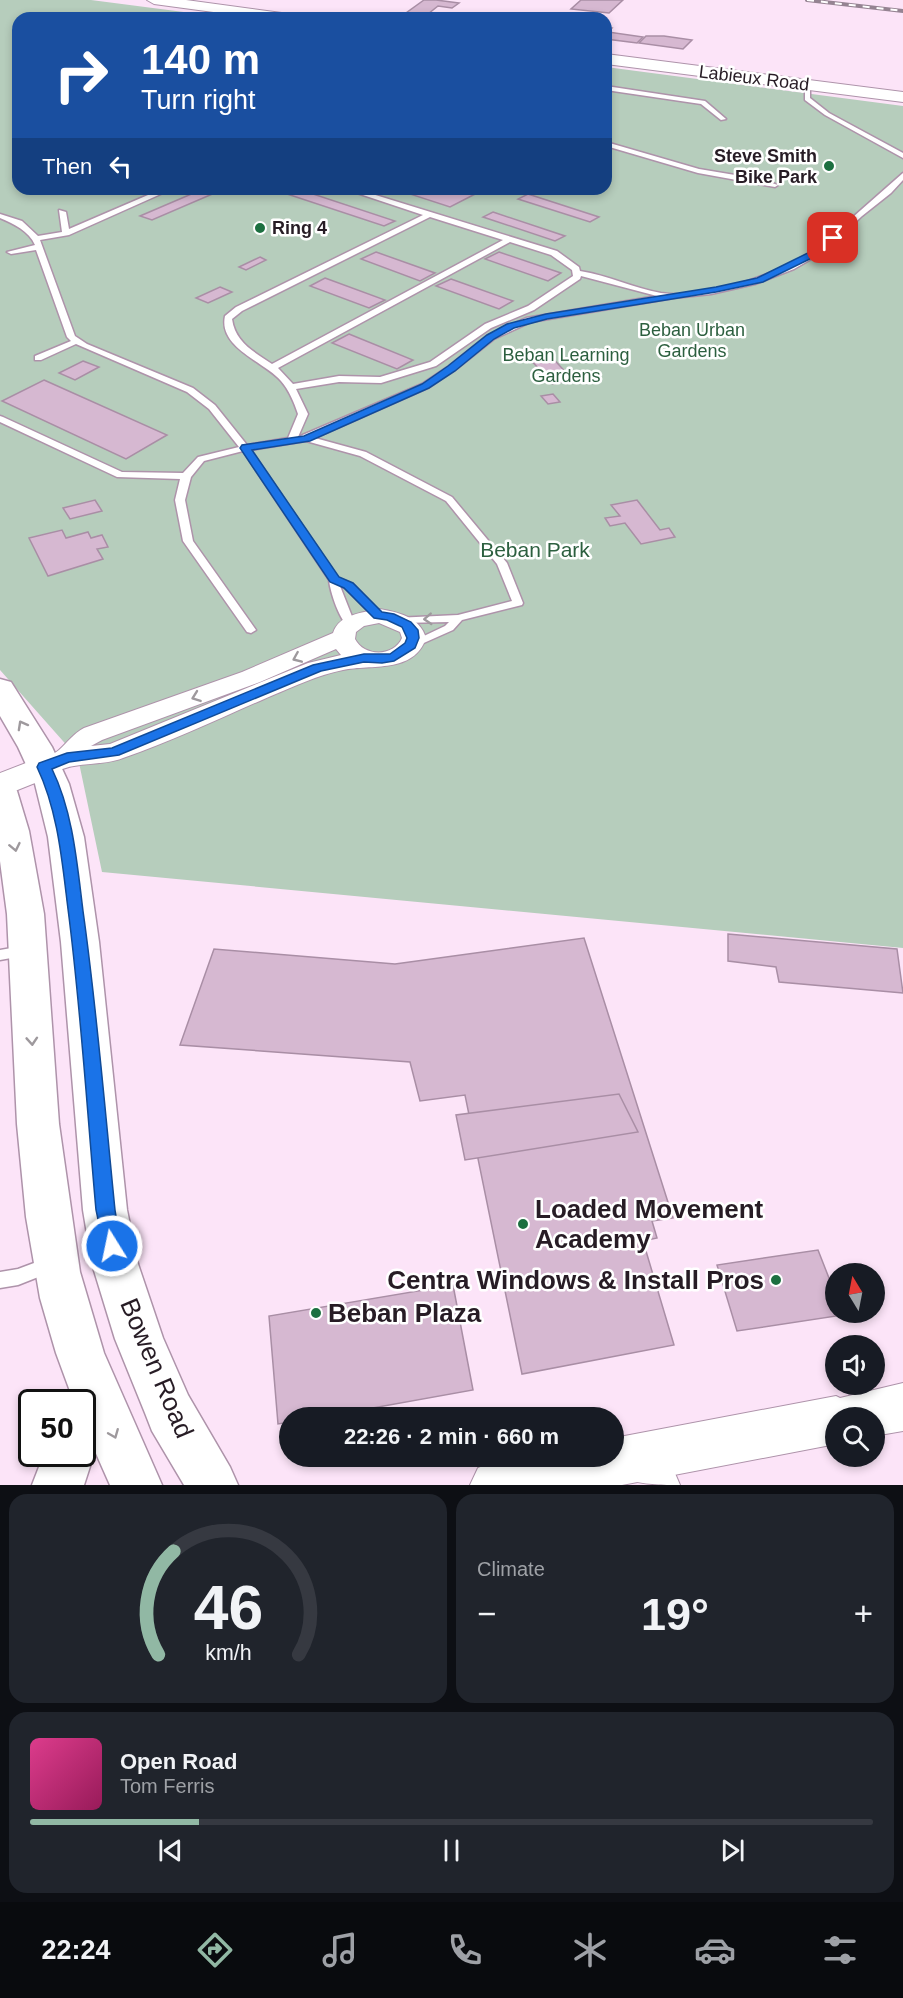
<!DOCTYPE html>
<meta charset="utf-8">
<style>
:root{--surface:#171b24;--page:#20242c;--text:#f1f3f6;--muted:#9ea1a6;--line:#363941;--accent:#91b8a4}
body{margin:0;font-family:Helvetica,sans-serif;background:var(--page);color:var(--text);height:100vh;display:flex;flex-direction:column;font-size:22px;white-space:nowrap}
*{box-sizing:border-box;margin:0}
p{font-size:20px;color:var(--muted)}
.icon{flex:none;width:33px;height:33px;fill:none;stroke:currentColor;stroke-width:2;stroke-linecap:round;stroke-linejoin:round}
.map{position:relative;height:1485px;overflow:hidden}
.side{display:flex;flex-direction:column;gap:9px;padding:9px;background:#0d0f14;flex:1}
.side>*{flex:none}
.guide{position:absolute;left:12px;top:12px;width:600px;height:183px;border-radius:18px;box-shadow:0 3px 9px #0003;background:#1a4fa0;color:#fff;overflow:hidden}
.needle{width:39px;rotate:350deg}
.buttons{position:absolute;left:825px;top:1263px;display:grid;gap:12px}
.buttons a{display:grid;place-items:center;width:60px;height:60px;border-radius:50%;background:var(--surface);box-shadow:0 3px 9px #0003;font-size:30px}
.speed{position:absolute;left:18px;top:1389px;display:flex;gap:12px;font-size:30px;font-weight:700;text-align:center}
.speed>*{display:grid;place-content:center;width:78px;height:78px;border-radius:50%;background:var(--surface);box-shadow:0 3px 9px #0003;line-height:1}
.speed .limit{border:3px solid #111;border-radius:9px;background:#fff;color:#111}
.pin{position:absolute;display:grid;place-items:center;width:51px;height:51px;color:#fff;margin:-26px;border-radius:12px;box-shadow:0 3px 9px #0006}
.me{position:absolute;width:66px;margin:-33px;rotate:350deg;stroke-linejoin:round;filter:drop-shadow(0 0 4px #0008)}
.turn{display:flex;align-items:center;gap:21px;height:126px;padding:0 30px;font-size:27px}
.turn .icon{width:78px;height:78px;stroke-width:2.5}
.turn b{display:block;font-size:42px;line-height:51px}
.then{display:flex;align-items:center;height:57px;padding:0 30px;background:#0003;gap:12px;font-size:22px}
.big{font-size:45px;font-weight:600;line-height:1.1}
.side .widget{flex:1;display:flex;flex-direction:column;justify-content:center;gap:9px;min-width:0;padding:0 21px;border-radius:18px;background:var(--page)}
.side .dial{align-items:center;gap:0}
.dial svg{height:156px;overflow:visible;fill:none;stroke:var(--line);stroke-width:7;stroke-linecap:round;text-anchor:middle}
.dial text{fill:var(--text);stroke:none}
.song{display:flex;align-items:center;gap:18px}
.cover{width:72px;height:72px;border-radius:9px;background:linear-gradient(135deg,hsl(330 70% 55%),hsl(330 70% 35%))}
.played{height:6px;border-radius:3px;background:linear-gradient(90deg,var(--accent) 20%,var(--line) 20%)}
.keys{display:flex;justify-content:space-around;direction:ltr}
.heat{display:flex;justify-content:space-between;align-items:center;font-size:33px;direction:ltr}
.side .tiles{flex:1;display:grid;gap:9px;grid-template-columns:1fr 1fr}
.widget:last-child{grid-column:span 2}
.trip{position:absolute;left:279px;top:1407px;width:345px;height:60px;border-radius:30px;background:var(--surface);box-shadow:0 3px 9px #0003;font-weight:600;line-height:60px;text-align:center}
.tab-bar{display:flex;height:96px;justify-content:space-around;align-items:center;background:#090b0e;color:var(--muted)}
.tab-bar .icon{width:42px;height:42px}
.tab-bar .selected{color:var(--accent)}
.tab-bar b{font-size:27px;color:var(--text)}
.map>svg:first-child{display:block}
</style>
<div class="map">
<svg width="903" height="1485" viewBox="0 0 903 1485">
<rect width="100%" height="100%" fill="#fce4f8"/>
<polygon fill="#b6cdbc" points="0,0 91,0 230,18 18,18 18,189 606,189 606,67 903,106 903,948 102,872 78,758 0,670"/>
<g fill="#d6b8d1" stroke="#a98ea5" stroke-width="1.5">
<polygon points="424,0 436,0 459,3 452,8 438,6 423,18 399,18"/>
<polygon points="581,0 623,0 609,13 571,9"/>
<polygon points="606,27 612,28 608,32 643,37 637,43 606,39"/>
<polygon points="646,36 664,36 692,40 683,49 639,43"/>
<polygon points="203,189 224,189 152,220 140,216"/>
<polygon points="272,189 298,189 395,221 384,226"/>
<polygon points="421,189 485,189 450,207 410,194"/>
<polygon points="528,194 599,217 590,222 518,199"/>
<polygon points="493,212 565,236 555,241 483,217"/>
<polygon points="376,252 435,273 420,281 361,259"/>
<polygon points="499,252 561,273 548,281 485,259"/>
<polygon points="260,257 266,260 246,270 239,267"/>
<polygon points="325,278 385,300 369,308 310,286"/>
<polygon points="451,279 513,301 499,309 436,286"/>
<polygon points="220,287 232,292 208,303 196,298"/>
<polygon points="349,334 413,360 397,369 332,343"/>
<polygon points="546,351 573,380 553,384 526,355"/>
<polygon points="83,361 99,367 75,380 59,373"/>
<polygon points="44,380 167,435 126,459 2,401"/>
<polygon points="553,394 560,402 548,404 541,396"/>
<polygon points="95,500 102,511 70,519 63,508"/>
<polygon points="637,500 660,530 669,528 675,537 641,544 625,523 610,526 605,518 620,516 611,505"/>
<polygon points="62,530 66,538 88,532 91,538 102,535 108,547 97,549 103,559 48,576 29,538"/>
<polygon points="728,934 897,949 903,993 779,982 776,967 728,961"/>
<polygon points="584,938 673,1218 652,1221 657,1238 643,1241 674,1345 522,1374 465,1095 420,1101 410,1062 180,1045 214,949 395,964"/>
<polygon points="619,1094 638,1132 465,1160 456,1115"/>
<polygon points="818,1250 836,1296 836,1312 842,1312 843,1315 737,1331 717,1265"/>
<polygon points="453,1285 473,1390 317,1418 290,1418 290,1422 278,1424 269,1316"/>
</g>
<g fill="none" stroke-linecap="round" stroke-linejoin="round">
<g stroke="#ae93aa" stroke-width="3">
<g id="service">
<polygon points="805,84 810,85 810,98 829,113 903,153 903,158 825,115 805,100"/>
<polygon points="606,86 705,101 726,119 721,120 701,104 606,90"/>
<polygon points="606,142 699,169 759,179 778,185 775,187 698,173 606,146"/>
<path d="M903,173v7l-12,13 -29,23 -37,35 -31,18 -39,15 -44,10 -37,4 -143,24 -37,17 -39,31 -27,18 -113,50 51,14 86,45 55,66 16,40 -1,2 -60,15 -9,10 -36,16h-8l-2,-2 38,-18 4,-4 -50,1 -4,-1 -1,-2 1,-2 63,-3 54,-14 -15,-37 -51,-63 -86,-45 -54,-15 -55,9 87,128 15,6 31,32 -1,2h-8l-30,-30 -5,-2 15,38 -5,3c-10,-4 -20,-36 -21,-47l-86,-129 -39,10 -13,16 -6,23 8,41 63,89 -5,3 -4,-1 -64,-91 -8,-41 5,-21 -63,-2 -117,-55v-6l3,1 119,55 61,1 15,-16 41,-10 -30,-38 -22,-17 -111,-48 -35,16h-6v-4l36,-15 -4,-4 -31,-87 -25,4 -4,-2 28,-7c-6,-14 -21,-21 -35,-27v-4l22,7 16,15 24,-4 -3,-22 7,2 3,17 93,-40h10l-103,46 -29,5 35,96 12,8 106,44 22,17 32,40 41,-7 10,-24c-4,-12 -9,-24 -17,-33 -16,-19 -63,-33 -56,-65l11,-9 187,-92 -78,-26h11l201,62 22,16 1,4c28,4 53,17 81,22 47,7 120,-20 158,-46zM430,217l73,23 -231,124c-18,-12 -37,-22 -40,-45l10,-8zM510,242l41,13 21,15 1,6 -45,30 -43,18 -55,38 -50,15 -41,-1 -46,8 -15,-16zM581,276l76,20 -131,22 -38,17 -39,31 -27,18 -124,53 10,-23 -12,-25 43,-7 42,1 55,-17 55,-38 43,-18 46,-31z"/>
<polygon points="23,946 28,947 30,951 28,955 0,960 0,950"/>
<polygon points="50,1257 56,1260 58,1265 56,1270 18,1285 0,1288 0,1272 18,1269"/>
</g>
</g>
<g stroke="#ae93aa" stroke-width="2">
<g id="minor">
<path d="M379,609c19,3 41,8 47,29 -12,36 -55,26 -83,32 -25,5 -48,16 -72,26 -49,21 -98,45 -148,62 -15,6 -33,5 -49,8 -15,2 -24,12 -39,7l-4,-6c7,-11 19,-9 28,-17 9,-8 14,-16 25,-22l158,-56 91,-39c6,-19 29,-20 46,-24zM379,623l21,9 2,6c-8,19 -38,19 -47,1l1,-7 8,-6zM336,649l5,6 -33,8 -198,81 -19,2 11,-6 158,-58z"/>
<path d="M626,1439l14,6 34,26 6,14c-24,0 -74,0 -73,-29h7v-11z"/>
</g>
</g>
<g stroke="#ae93aa" stroke-width="2">
<g id="tertiary">
<polygon points="147,0 186,0 289,14 296,18 257,18 154,4"/>
<polygon points="606,54 903,92 903,102 606,64"/>
<polygon points="44,756 55,759 60,767 55,775 0,797 0,773"/>
<path d="M903,1383v48l-29,5v-18h-38v26l-214,41h-152l8,-17c42,-18 90,-12 136,-12v-18l222,-42 4,2z"/>
</g>
</g>
<g stroke="#ae93aa" stroke-width="3">
<g id="secondary">
<polygon points="0,679 11,682 52,747 69,784 84,837 99,942 127,1210 138,1264 163,1338 188,1395 230,1467 238,1485 184,1485 152,1431 145,1413 115,1339 92,1264 83,1210 61,942 48,837 35,784 18,747 0,716"/>
<polygon points="0,779 12,783 17,791 29,831 44,914 59,1124 80,1272 104,1353 162,1485 110,1485 82,1422 82,1402 74,1402 56,1353 40,1298 26,1217 17,1124 7,914 0,861"/>
<polygon points="82,1434 87,1436 94,1454 84,1485 32,1485 44,1454 82,1454"/>
</g>
</g>
<use href="#service" fill="#fff" fill-rule="evenodd"/>
<use href="#minor" fill="#fff" fill-rule="evenodd"/>
<use href="#tertiary" fill="#fff" fill-rule="evenodd"/>
<use href="#secondary" fill="#fff" fill-rule="evenodd"/>
<g stroke="#958392" stroke-width="4">
<polyline id="rail" points="807,0 903,11"/>
</g>
<use href="#rail" stroke="#fff" stroke-width="2" stroke-dasharray="7" stroke-linecap="butt"/>
</g>
<defs><path id="oneway-chevron" d="M-2-3.5L2.5 0L-2 3.5" fill="none" stroke-width="1.6" stroke-linecap="round" stroke-linejoin="round" transform="scale(1.5)"/></defs>
<g stroke="#9e999d">
<use href="#oneway-chevron" transform="translate(428 619) rotate(177)"/>
<use href="#oneway-chevron" transform="translate(297 658) rotate(157)"/>
<use href="#oneway-chevron" transform="translate(196 697) rotate(160)"/>
<use href="#oneway-chevron" transform="translate(22 725) rotate(-119)"/>
<use href="#oneway-chevron" transform="translate(15 847) rotate(78)"/>
<use href="#oneway-chevron" transform="translate(32 1041) rotate(86)"/>
<use href="#oneway-chevron" transform="translate(114 1434) rotate(68)"/>
</g>
<path fill="#1a73e8" stroke="#114b97" stroke-width="1.5" d="M830,236l7,2 -13,14 -61,30 -47,10 -169,27 -33,9 -20,11 -39,32 -26,17 -119,53 -58,9 87,127 14,6 29,29 12,2 17,8 7,8 1,8 -4,10 -21,13 -12,2 -18,-1 -43,9 -202,84 -50,7 -17,7c21,43 25,94 31,142 14,99 22,200 32,299l6,36 -3,6 -6,3 -7,-3 -9,-42c-9,-100 -15,-201 -28,-301 -6,-48 -10,-98 -31,-142l2,-4 28,-10 45,-5 201,-83 51,-11h26l15,-11 2,-5 -5,-11 -15,-7 -13,-2 -30,-30 -14,-6 -90,-134 2,-3 62,-9 118,-52 26,-18 39,-31 20,-11 39,-10 170,-27 41,-9 61,-30z"/>
<g fill="#1c6f40" stroke="#fff" stroke-width="2">
<circle cx="829" cy="166" r="6"/>
<circle cx="260" cy="228" r="6"/>
<circle cx="523" cy="1224" r="6"/>
<circle cx="776" cy="1280" r="6"/>
<circle cx="316" cy="1313" r="6"/>
</g>
<g text-anchor="middle" stroke-width="5" stroke-linejoin="round" paint-order="stroke">
<g font-size="18" fill="#271c25" stroke="#fff">
<text transform="translate(754 78) rotate(7)" y="6">Labieux Road</text>
</g>
<g font-size="18" font-weight="bold" fill="#271c25" stroke="#fff" text-anchor="end">
<text x="817" y="162">Steve Smith<tspan x="817" dy="21">Bike Park</tspan></text>
<text x="272" y="234" text-anchor="start">Ring 4</text>
</g>
<g font-size="18" fill="#2c5f3f" stroke="#fff">
<text x="692" y="336">Beban Urban<tspan x="692" dy="21">Gardens</tspan></text>
<text x="566" y="361">Beban Learning<tspan x="566" dy="21">Gardens</tspan></text>
</g>
<g font-size="21" fill="#2c5f3f" stroke="#fff">
<text x="535" y="557">Beban Park</text>
</g>
<g font-size="26" font-weight="bold" fill="#271c25" stroke="#fff" text-anchor="start">
<text x="535" y="1218">Loaded Movement<tspan x="535" dy="30">Academy</tspan></text>
<text x="764" y="1289" text-anchor="end">Centra Windows &amp; Install Pros</text>
<text x="328" y="1322">Beban Plaza</text>
</g>
<g font-size="26" fill="#271c25" stroke="#fff">
<text transform="translate(157 1368) rotate(67)" y="9">Bowen Road</text>
</g>
</g>
</svg>
<div class="buttons">
<a><svg class="needle" viewBox="-14 -14 28 28"><path d="M0-13l5 13h-10z" fill="#e53935"/><path d="M0 13l5-13h-10z" fill="#9ea1a6"/></svg></a>
<a><svg class="icon" aria-label="sound" viewBox="0 0 24 24"><path d="M4 9h4l5-4v14l-5-4H4zM17 9q2 3 0 6"/></svg></a>
<a><svg class="icon" aria-label="search" viewBox="0 0 24 24"><circle cx="10" cy="10" r="6"/><path d="M15 15l6 6"/></svg></a>
</div>
<div class="speed"><div class="limit">50</div></div>
<div class="pin" style="left:833px;top:238px;background:#d93025"><svg class="icon" aria-label="arrive" viewBox="0 0 24 24"><path d="M6 21V4h12l-3 4 3 4H6"/></svg></div>
<svg class="me" style="left:112px;top:1246px" viewBox="-20 -20 40 40"><circle r="17" fill="#1a73e8" stroke="#fff" stroke-width="3"/><path d="M0-11L8 9 0 5-8 9z" fill="#fff"/></svg>
<div class="trip">22:26 · 2 min · 660 m</div>
<div class="guide">
<div class="turn"><svg class="icon" aria-label="right" viewBox="0 0 24 24"><path d="M7 20v-9h11M14 6l5 5-5 5"/></svg><div><b>140 m</b>Turn right</div></div>
<div class="then">Then<svg class="icon" aria-label="left" viewBox="0 0 24 24"><path d="M17 20v-9H6M10 6l-5 5 5 5"/></svg></div>
</div>
</div>
<section class="side">
<div class="tiles">
<div class="widget dial"><svg viewBox="0 0 100 80">
<path d="M14 69A42 42 0 1 1 86 69"/>
<path d="M14 69A42 42 0 0 1 22 16" stroke="#91b8a4"/>
<text x="50" y="56" font-size="32" font-weight="700">46</text>
<text x="50" y="72" font-size="11">km/h</text>
</svg></div>
<div class="widget"><p>Climate</p>
<div class="heat"><a>−</a><b class="big">19°</b><a>+</a></div>
</div>
<div class="widget">
<div class="song"><i class="cover"></i><div><b>Open Road</b><p>Tom Ferris</p></div></div>
<div class="played"></div>
<div class="keys"><svg class="icon" aria-label="previous" viewBox="0 0 24 24"><path d="M18 5L8 12l10 7zM5 5v14"/></svg><svg class="icon" aria-label="pause" viewBox="0 0 24 24"><path d="M8 5v14M16 5v14"/></svg><svg class="icon" aria-label="next" viewBox="0 0 24 24"><path d="M6 5l10 7-10 7zM19 5v14"/></svg></div>
</div>
</div>
</section>
<nav class="tab-bar">
<b>22:24</b>
<svg class="icon selected" aria-label="directions" viewBox="0 0 24 24"><path d="M12 3l9 9-9 9-9-9zM9 14v-3h6M13 9l2 2-2 2"/></svg>
<svg class="icon" aria-label="music" viewBox="0 0 24 24"><path d="M9 18V5l10-2v13"/><circle cx="6" cy="18" r="3"/><circle cx="16" cy="16" r="3"/></svg>
<svg class="icon" aria-label="phone" viewBox="0 0 24 24"><path d="M5 4h4l2 5-3 2q2 4 5 5l2-3 5 2v4C11 20 4 13 5 4z"/></svg>
<svg class="icon" aria-label="climate" viewBox="0 0 24 24"><path d="M12 3v18M4 7l16 10M4 17L20 7"/></svg>
<svg class="icon" aria-label="car" viewBox="0 0 24 24"><path d="M5 17H2v-5l4-1 3-4h7l3 4 3 1v5h-3M9 17h6M6 11h13"/><circle cx="7" cy="17" r="2"/><circle cx="17" cy="17" r="2"/></svg>
<svg class="icon" aria-label="filters" viewBox="0 0 24 24"><path d="M4 7h16M4 17h16"/><circle cx="9" cy="7" r="2"/><circle cx="15" cy="17" r="2"/></svg>
</nav>
